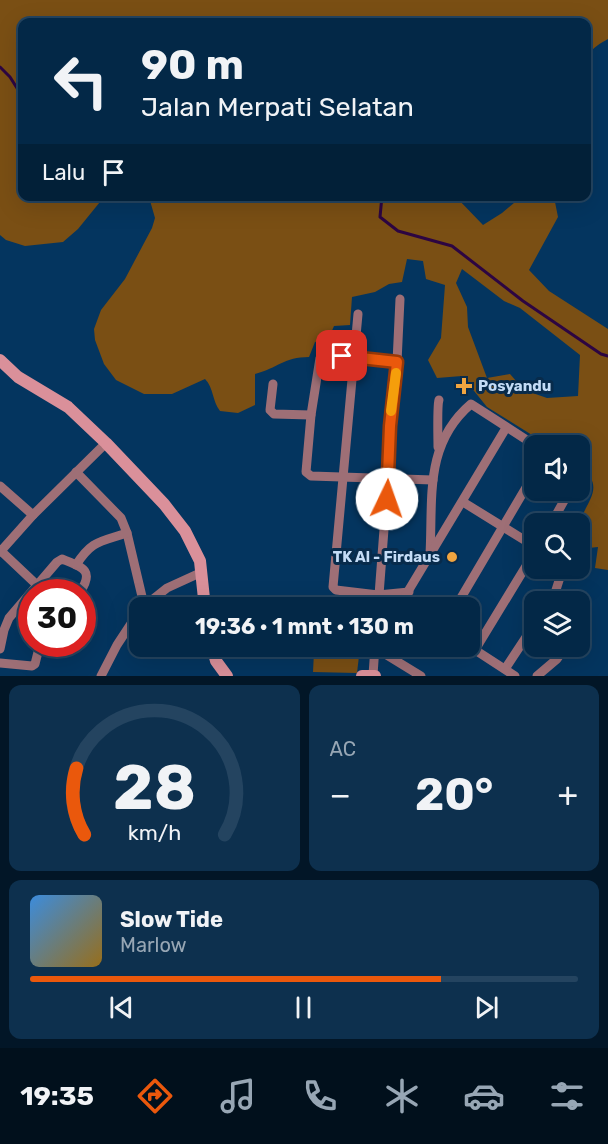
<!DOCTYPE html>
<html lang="id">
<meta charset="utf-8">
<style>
:root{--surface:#032847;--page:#0d304e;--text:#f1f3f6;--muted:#97a6b4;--line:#244460;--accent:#ea580c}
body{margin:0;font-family:Rubik,sans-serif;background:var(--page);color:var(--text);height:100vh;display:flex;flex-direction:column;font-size:22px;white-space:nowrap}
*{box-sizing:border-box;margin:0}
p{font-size:20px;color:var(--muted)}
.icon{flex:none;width:33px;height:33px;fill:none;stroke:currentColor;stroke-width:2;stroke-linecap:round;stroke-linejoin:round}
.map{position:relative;height:676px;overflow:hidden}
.drawer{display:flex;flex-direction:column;gap:9px;padding:9px;background:#021627;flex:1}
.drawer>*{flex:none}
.banner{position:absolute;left:18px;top:18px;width:573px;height:183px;border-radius:12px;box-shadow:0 6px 24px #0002,0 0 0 2px var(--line);background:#032847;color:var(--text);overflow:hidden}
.buttons{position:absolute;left:524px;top:435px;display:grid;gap:12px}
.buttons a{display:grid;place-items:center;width:66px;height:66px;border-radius:12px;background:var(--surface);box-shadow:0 6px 24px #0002,0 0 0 2px var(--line);font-size:30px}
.speed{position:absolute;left:18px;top:579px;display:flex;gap:12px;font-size:30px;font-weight:700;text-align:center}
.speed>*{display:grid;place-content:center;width:78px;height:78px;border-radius:50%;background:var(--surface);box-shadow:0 6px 24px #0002,0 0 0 2px var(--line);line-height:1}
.speed .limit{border:9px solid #d22;background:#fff;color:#111}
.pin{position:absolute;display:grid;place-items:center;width:51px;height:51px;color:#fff;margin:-26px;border-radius:12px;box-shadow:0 3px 9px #0006}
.me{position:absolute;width:66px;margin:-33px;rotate:3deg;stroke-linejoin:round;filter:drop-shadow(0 0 4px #0008)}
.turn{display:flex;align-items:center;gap:21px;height:126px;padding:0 24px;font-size:27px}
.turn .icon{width:78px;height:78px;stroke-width:2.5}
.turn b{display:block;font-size:42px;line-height:51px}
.then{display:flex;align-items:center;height:57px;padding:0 24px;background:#0003;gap:12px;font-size:22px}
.big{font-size:45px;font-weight:700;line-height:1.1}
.drawer .tile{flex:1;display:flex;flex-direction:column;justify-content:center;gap:9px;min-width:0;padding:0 21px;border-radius:12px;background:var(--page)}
.drawer .dial{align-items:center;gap:0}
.dial svg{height:156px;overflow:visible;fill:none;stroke:var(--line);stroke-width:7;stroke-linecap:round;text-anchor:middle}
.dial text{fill:var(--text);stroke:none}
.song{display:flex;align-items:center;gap:18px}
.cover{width:72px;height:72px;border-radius:9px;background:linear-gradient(135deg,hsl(210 70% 55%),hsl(40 70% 35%))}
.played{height:6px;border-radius:3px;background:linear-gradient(90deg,var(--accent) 75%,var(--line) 75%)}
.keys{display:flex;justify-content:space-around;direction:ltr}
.heat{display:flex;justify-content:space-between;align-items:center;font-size:33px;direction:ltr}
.drawer .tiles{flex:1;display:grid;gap:9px;grid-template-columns:1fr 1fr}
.tile:last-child{grid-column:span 2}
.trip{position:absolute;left:129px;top:597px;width:351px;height:60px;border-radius:12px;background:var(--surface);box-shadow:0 6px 24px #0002,0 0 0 2px var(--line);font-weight:700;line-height:60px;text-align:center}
.menu{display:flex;height:96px;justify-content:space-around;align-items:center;background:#01101c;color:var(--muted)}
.menu .icon{width:42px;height:42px}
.menu .active{color:var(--accent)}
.menu b{font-size:27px;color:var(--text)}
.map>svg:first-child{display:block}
</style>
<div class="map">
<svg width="608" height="676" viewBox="0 0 608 676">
<rect width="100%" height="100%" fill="#04355f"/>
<g fill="#7a4f14" fill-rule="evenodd">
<path d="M0,0h608v39c-36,19 -11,27 -21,51l-1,-68h-564v174l82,1 -26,32 -15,13 -38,4 -19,-6 -6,-5z"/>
<path d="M149,197h307l27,28 19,-12 19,-16h33l4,20 -29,53 20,21 59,38v241l-13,-2 3,-21 -19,2c0,-7 -2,-17 0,-24 6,-24 29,-37 0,-60v-19l-31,-1 -61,-38 -25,-31 -25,2 -9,-18 13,-22 4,-53 -19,-6 -3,-18 -16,-2 -5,23 -13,2 -14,8 -23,5 -2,28 -16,1 -6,14 -13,2 -6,15c-25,0 -31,11 -54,17v31l-17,8 -18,-2c-8,-10 -6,-23 -15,-32l-33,15h-28l-28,-14 -12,-16 -9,-24 -1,-11 7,-19 24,-31 27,-51 3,-10zM462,269l42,32 16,7 60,47 -2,41 -31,2 -23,-8 -14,-16 -23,4 -19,-51 -1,-20 -11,-24z"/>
<polygon points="314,652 359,656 357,673 313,672"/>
</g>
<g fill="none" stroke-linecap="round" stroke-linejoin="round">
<g stroke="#2d0542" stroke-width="3">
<polyline points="0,67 10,77 22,96"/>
<polyline points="382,196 380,217 398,231 452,246 523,301 601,354 608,356"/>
</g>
<g stroke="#9e6f76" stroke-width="9">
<polyline points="358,314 333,587 336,590 378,595 409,592"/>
<path d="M397,362c-24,-3 -53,-10 -77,-4l-9,57 -5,57 5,4 122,4"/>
<polyline points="273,384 270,410 274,414 311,415"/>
<path d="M438,447c0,-9 -1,-42 1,-47"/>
<polyline points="76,472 121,518 127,533 144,605"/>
<polyline points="0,486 33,515"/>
<polyline points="463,502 534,546"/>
<polyline points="551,524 570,490"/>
<polyline points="1,551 37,585"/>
<polyline points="0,552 33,515 106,443"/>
<path d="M430,554c3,-56 -6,-110 41,-150l65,42"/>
<path d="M76,565c16,-25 24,-23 51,-32"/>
<polyline points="549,602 555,593 563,568"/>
<polyline points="142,608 167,588 202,572"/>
<polyline points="378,608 388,477 389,426 397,362 400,299"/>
<polyline points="398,608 506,428"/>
<polyline points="455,608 534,474"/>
<polyline points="372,646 421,676"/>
<polyline points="469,646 515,676"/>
<path d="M0,649l4,-19 5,-12 48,-56 5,-3c20,8 33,11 18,33"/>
<polyline points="475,650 534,553"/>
<polyline points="0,663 32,666 35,664 40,644"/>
<polyline points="505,669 534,625"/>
<polyline points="373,675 375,646"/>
<polyline points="101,676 117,645 140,610"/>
<polyline points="537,676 557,659 566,646"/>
</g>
<g stroke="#da909a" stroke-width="12">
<polyline points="0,360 18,377 68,407 106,443 164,504 185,531 200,561 205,608"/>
<polyline points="212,646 216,661 227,676"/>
<polyline points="362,676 375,676"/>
</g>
</g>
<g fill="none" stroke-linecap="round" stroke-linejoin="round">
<g stroke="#983908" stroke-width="15">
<polyline id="route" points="342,356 397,362 390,426 387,499"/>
</g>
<use href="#route" stroke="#ea580c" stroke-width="10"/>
<polyline stroke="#f59e0b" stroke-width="10" points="391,411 396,373"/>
</g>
<g fill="#f1a540" stroke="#082b4b" stroke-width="2">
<path d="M461 377h6v6h6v6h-6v6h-6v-6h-6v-6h6z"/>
<circle cx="452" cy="557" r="6"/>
</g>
<g text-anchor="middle" stroke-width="6" stroke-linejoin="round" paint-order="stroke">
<g font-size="15" font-weight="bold" fill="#c4dcf6" stroke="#082b4b" text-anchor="start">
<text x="478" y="391">Posyandu</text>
<text x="440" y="562" text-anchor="end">TK Al - Firdaus</text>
</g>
</g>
</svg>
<div class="buttons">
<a><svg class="icon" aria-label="sound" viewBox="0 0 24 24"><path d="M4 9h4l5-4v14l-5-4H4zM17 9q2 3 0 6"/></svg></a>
<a><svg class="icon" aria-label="search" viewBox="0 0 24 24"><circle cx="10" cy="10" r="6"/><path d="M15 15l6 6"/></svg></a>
<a><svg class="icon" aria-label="layers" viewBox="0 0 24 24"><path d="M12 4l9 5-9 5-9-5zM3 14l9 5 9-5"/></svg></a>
</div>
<div class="speed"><div class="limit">30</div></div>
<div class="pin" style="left:342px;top:356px;background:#d93025"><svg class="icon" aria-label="arrive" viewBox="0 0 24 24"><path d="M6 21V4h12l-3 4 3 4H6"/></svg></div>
<svg class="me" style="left:387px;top:499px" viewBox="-20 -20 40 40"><circle r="19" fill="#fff"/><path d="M0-13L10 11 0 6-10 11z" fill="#ea580c"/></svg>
<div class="trip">19:36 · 1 mnt · 130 m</div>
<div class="banner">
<div class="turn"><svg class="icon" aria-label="left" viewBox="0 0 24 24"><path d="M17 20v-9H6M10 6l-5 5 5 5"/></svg><div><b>90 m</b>Jalan Merpati Selatan</div></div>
<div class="then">Lalu<svg class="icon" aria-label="arrive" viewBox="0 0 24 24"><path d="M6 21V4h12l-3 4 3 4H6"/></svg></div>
</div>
</div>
<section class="drawer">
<div class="tiles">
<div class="tile dial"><svg viewBox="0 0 100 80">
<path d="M14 69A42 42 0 1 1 86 69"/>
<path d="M14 69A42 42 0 0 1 10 35" stroke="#ea580c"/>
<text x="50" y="56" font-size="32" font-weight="700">28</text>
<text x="50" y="72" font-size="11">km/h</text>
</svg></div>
<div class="tile"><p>AC</p>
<div class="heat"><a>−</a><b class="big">20°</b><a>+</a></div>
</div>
<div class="tile">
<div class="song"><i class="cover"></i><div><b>Slow Tide</b><p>Marlow</p></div></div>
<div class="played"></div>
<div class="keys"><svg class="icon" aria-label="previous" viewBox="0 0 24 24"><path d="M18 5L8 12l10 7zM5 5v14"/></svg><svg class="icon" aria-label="pause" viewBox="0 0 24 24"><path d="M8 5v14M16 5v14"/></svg><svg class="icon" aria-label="next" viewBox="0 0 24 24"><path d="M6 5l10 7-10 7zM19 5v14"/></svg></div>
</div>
</div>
</section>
<nav class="menu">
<b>19:35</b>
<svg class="icon active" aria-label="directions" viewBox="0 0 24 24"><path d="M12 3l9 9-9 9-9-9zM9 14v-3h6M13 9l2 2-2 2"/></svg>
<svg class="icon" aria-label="music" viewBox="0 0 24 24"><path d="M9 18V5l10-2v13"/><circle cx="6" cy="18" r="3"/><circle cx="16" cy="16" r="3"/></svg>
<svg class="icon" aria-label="phone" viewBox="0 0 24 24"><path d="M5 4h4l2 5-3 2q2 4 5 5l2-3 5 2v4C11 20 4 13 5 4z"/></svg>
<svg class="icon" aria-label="climate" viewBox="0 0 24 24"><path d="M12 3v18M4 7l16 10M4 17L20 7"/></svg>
<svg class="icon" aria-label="car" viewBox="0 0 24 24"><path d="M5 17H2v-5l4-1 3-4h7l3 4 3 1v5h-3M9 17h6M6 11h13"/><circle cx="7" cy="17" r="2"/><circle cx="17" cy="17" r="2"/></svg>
<svg class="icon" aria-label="filters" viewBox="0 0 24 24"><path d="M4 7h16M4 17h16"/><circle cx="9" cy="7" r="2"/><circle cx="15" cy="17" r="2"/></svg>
</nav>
